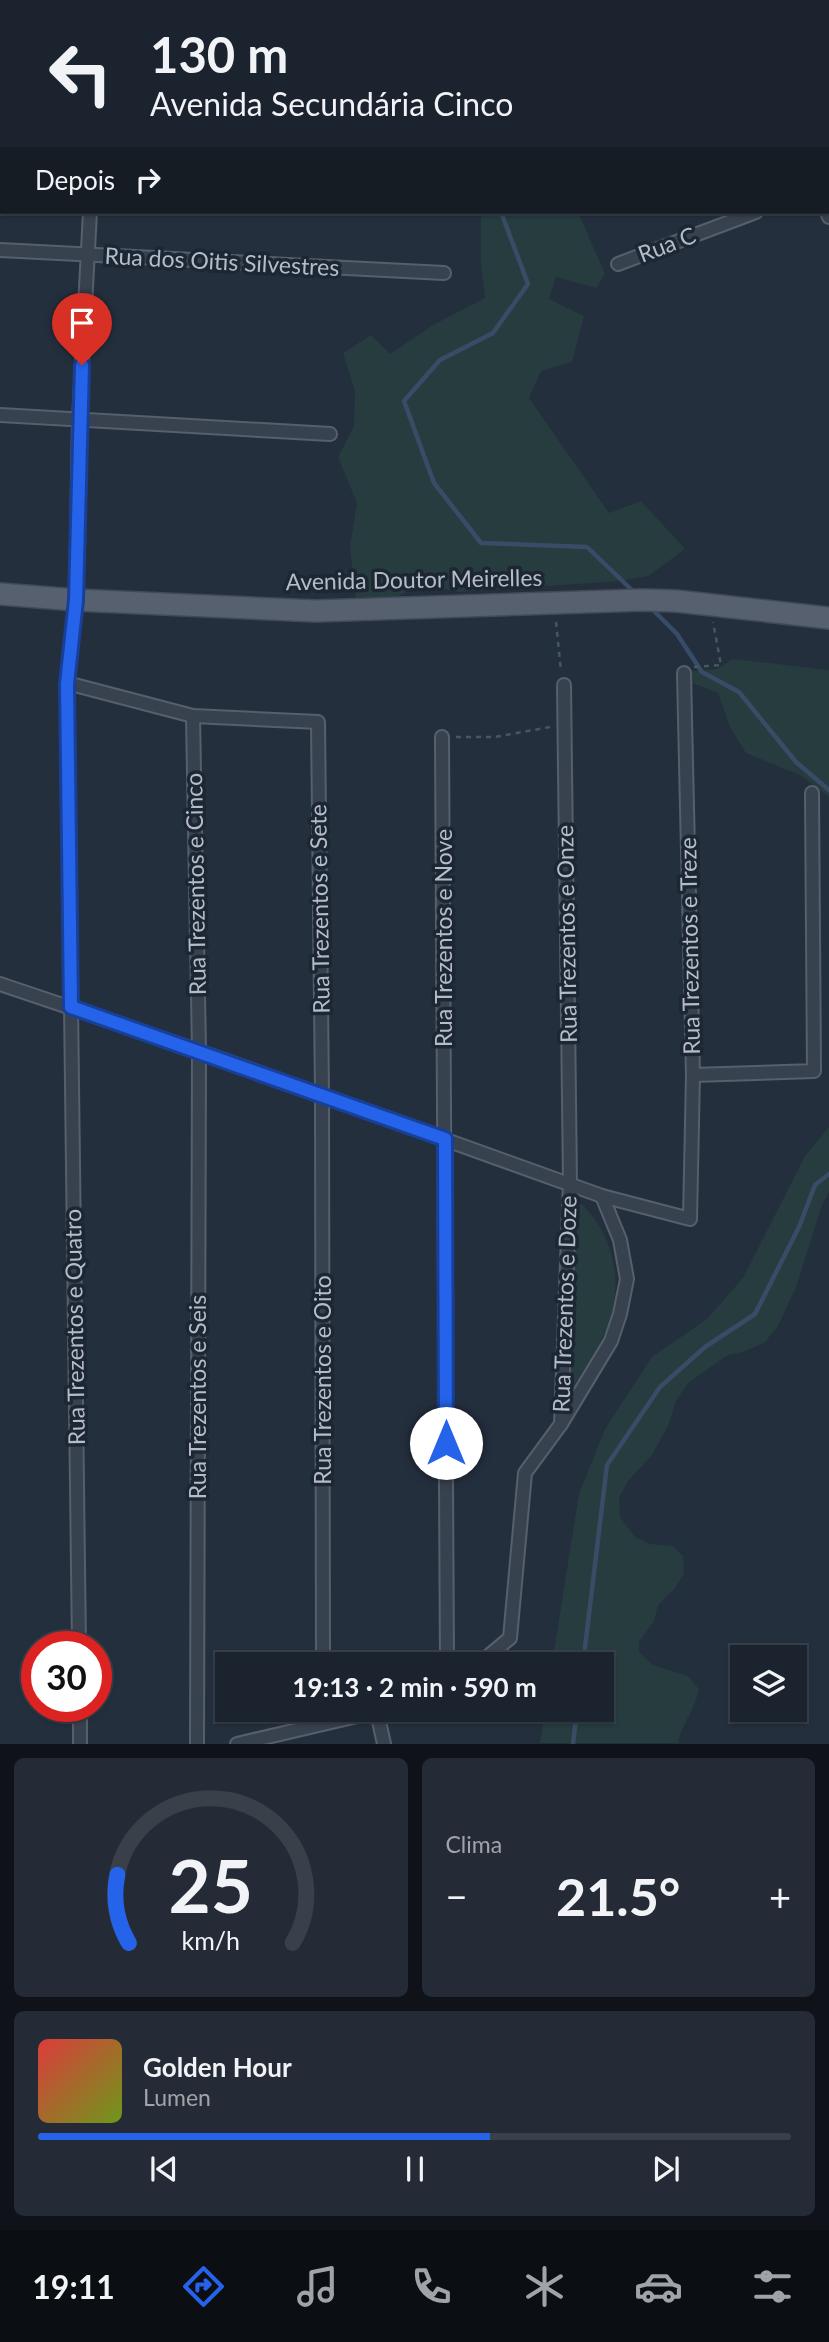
<!DOCTYPE html>
<html lang="pt">
<meta charset="utf-8">
<style>
:root{--surface:#1b232e;--page:#242b36;--text:#f1f3f6;--muted:#a0a4aa;--line:#39404a;--accent:#2563eb}
body{margin:0;font-family:Lato,sans-serif;background:var(--page);color:var(--text);height:100vh;display:flex;flex-direction:column;font-size:26px;white-space:nowrap}
*{box-sizing:border-box;margin:0}
p{font-size:23px;color:var(--muted)}
.icon{flex:none;width:38px;height:38px;fill:none;stroke:currentColor;stroke-width:2;stroke-linecap:round;stroke-linejoin:round}
.map{position:relative;height:1744px;overflow:hidden}
.drawer{display:flex;flex-direction:column;gap:14px;padding:14px;background:#0f1319;flex:1}
.drawer>*{flex:none}
.hud{position:absolute;left:0px;top:0px;width:830px;height:214px;box-shadow:0 2px 5px #0004,0 0 0 2px var(--line);background:#1b232e;color:var(--text);overflow:hidden}
.controls{position:absolute;left:730px;top:1645px;display:grid;gap:14px}
.controls a{display:grid;place-items:center;width:77px;height:77px;border-radius:0px;background:var(--surface);box-shadow:0 2px 5px #0004,0 0 0 2px var(--line);font-size:35px}
.speed{position:absolute;left:21px;top:1631px;display:flex;gap:14px;font-size:35px;font-weight:700;text-align:center}
.speed>*{display:grid;place-content:center;width:91px;height:91px;border-radius:50%;background:var(--surface);box-shadow:0 2px 5px #0004,0 0 0 2px var(--line);line-height:1}
.speed .limit{border:10px solid #d22;background:#fff;color:#111}
.pin{position:absolute;display:grid;place-items:center;width:60px;height:60px;color:#fff;margin:-72px -30px;border-radius:50% 50% 50% 0;rotate:-45deg;box-shadow:0 0 7px #0007}
.pin .icon{rotate:45deg}
.me{position:absolute;width:77px;margin:-38px;rotate:0deg;stroke-linejoin:round;filter:drop-shadow(0 0 5px #0008)}
.turn{display:flex;align-items:center;gap:24px;height:147px;padding:0 35px;font-size:32px}
.turn .icon{width:91px;height:91px;stroke-width:2.5}
.turn b{display:block;font-size:49px;line-height:60px}
.then{display:flex;align-items:center;height:66px;padding:0 35px;background:#0003;gap:14px;font-size:26px}
.big{font-size:52px;font-weight:700;line-height:1.1}
.drawer .card{flex:1;display:flex;flex-direction:column;justify-content:center;gap:10px;min-width:0;padding:0 24px;border-radius:10px;background:var(--page)}
.drawer .dial{align-items:center;gap:0}
.dial svg{height:182px;overflow:visible;fill:none;stroke:var(--line);stroke-width:7;stroke-linecap:round;text-anchor:middle}
.dial text{fill:var(--text);stroke:none}
.song{display:flex;align-items:center;gap:21px}
.cover{width:84px;height:84px;border-radius:10px;background:linear-gradient(135deg,hsl(0 70% 55%),hsl(80 70% 35%))}
.played{height:7px;border-radius:4px;background:linear-gradient(90deg,var(--accent) 60%,var(--line) 60%)}
.keys{display:flex;justify-content:space-around;direction:ltr}
.heat{display:flex;justify-content:space-between;align-items:center;font-size:38px;direction:ltr}
.drawer .tiles{flex:1;display:grid;gap:14px;grid-template-columns:1fr 1fr}
.card:last-child{grid-column:span 2}
.trip{position:absolute;left:215px;top:1652px;width:399px;height:70px;border-radius:0px;background:var(--surface);box-shadow:0 2px 5px #0004,0 0 0 2px var(--line);font-weight:700;line-height:70px;text-align:center}
.tabs{display:flex;height:112px;justify-content:space-around;align-items:center;background:#0b0e12;color:var(--muted)}
.tabs .icon{width:49px;height:49px}
.tabs .active{color:var(--accent)}
.tabs b{font-size:32px;color:var(--text)}
.map>svg:first-child{display:block}
</style>
<div class="map">
<svg width="829" height="1744" viewBox="0 0 829 1744">
<rect width="100%" height="100%" fill="#242f3e"/>
<g fill="#263c3f">
<polygon points="481,212 578,212 605,274 596,288 556,277 549,299 584,316 572,362 541,371 529,398 609,513 641,501 685,549 648,576 620,581 459,592 423,585 393,598 356,597 350,547 357,503 338,457 354,426 355,391 343,353 371,335 390,354 433,325 485,298 481,265"/>
<polygon points="733,659 829,670 829,797 800,775 746,753 730,727 718,693 690,682 687,674 691,671 717,669"/>
<path d="M829,1127v65l-7,13 -26,82 -18,39 -13,16 -22,10 -15,3 -40,28 -12,18 -8,25 -16,29 -24,26 -9,17 1,19 15,20 15,7 22,2 11,10 1,18 -10,15 -16,16 -4,16 -15,21v10l14,13 35,11 11,13c-4,20 -17,35 -21,54h-138l5,-33h57v-46h-50l27,-170 26,-65 47,-72 55,-38 36,-41 62,-122z"/>
<path d="M574,1198c40,30 52,87 32,133 -11,23 -26,44 -39,66z"/>
</g>
<g fill="none" stroke-linecap="round" stroke-linejoin="round">
<g stroke="#394c67" stroke-width="4.5">
<polyline points="405,0 409,2"/>
<polyline points="501,212 528,284 493,333 440,360 404,401 434,483 481,543 587,547 635,593"/>
<polyline points="651,608 677,634 702,672 739,692 796,762 829,790"/>
<polyline points="583,1664 607,1465 660,1387 705,1347 755,1314 799,1227 815,1185 829,1174"/>
<polyline points="573,1744 577,1710"/>
</g>
<g stroke="#565f6c" stroke-width="16">
<g id="minor">
<polyline points="510,0 511,2"/>
<polyline points="627,0 628,2"/>
<polyline points="744,0 745,2"/>
<polyline points="102,2 102,0"/>
<polyline points="828,66 829,65"/>
<polyline points="0,85 2,85"/>
<polyline points="828,184 829,184"/>
<polyline points="827,212 829,217"/>
<polyline points="0,250 444,273"/>
<polyline points="618,264 756,212"/>
<polyline points="0,415 330,434"/>
<polyline points="67,683 193,716 318,722 322,1095 323,1664"/>
<polyline points="193,716 199,1051 197,1744"/>
<polyline points="442,737 447,1664"/>
<polyline points="0,984 199,1051 602,1196 690,1219 693,1075 684,673"/>
<polyline points="693,1075 814,1071 812,793"/>
<polyline points="561,1424 570,1183 564,685"/>
<polyline points="79,1647 67,683 76,600 79,420 90,212"/>
<polyline points="479,1664 510,1638 525,1473 561,1424 611,1341 620,1314 627,1279 620,1240 602,1196"/>
<polyline points="80,1706 80,1744"/>
<polyline points="377,1712 384,1744"/>
<polyline points="237,1744 383,1710"/>
</g>
</g>
<g stroke="#414a57" stroke-width="24">
<polyline id="primary" points="0,594 76,600 316,611 643,600 676,601 829,618"/>
</g>
<g stroke="#44595c" stroke-width="2.5" stroke-dasharray="5 5" stroke-linecap="butt">
<polyline points="556,622 561,671"/>
<polyline points="694,667 721,665 713,622"/>
<polyline points="456,737 495,737 550,727"/>
</g>
<use href="#minor" stroke="#38414e" stroke-width="12"/>
<use href="#primary" stroke="#56606e" stroke-width="21"/>
</g>
<g fill="none" stroke-linecap="round" stroke-linejoin="round">
<g stroke="#184099" stroke-width="18">
<polyline id="route" points="82,365 76,600 67,684 71,1007 445,1139 446,1443"/>
</g>
<use href="#route" stroke="#2563eb" stroke-width="12"/>
</g>
<g text-anchor="middle" stroke-width="7" stroke-linejoin="round" paint-order="stroke">
<g font-size="23" fill="#b4bcc9" stroke="#1d2633">
<text transform="translate(667 245) rotate(-21)" y="8">Rua C</text>
<text transform="translate(222 262) rotate(3)" y="8">Rua dos Oitis Silvestres</text>
<text transform="translate(414 580) rotate(-1)" y="8">Avenida Doutor Meirelles</text>
<text transform="translate(196 884) rotate(-91)" y="8">Rua Trezentos e Cinco</text>
<text transform="translate(320 909) rotate(-91)" y="8">Rua Trezentos e Sete</text>
<text transform="translate(567 934) rotate(-91)" y="8">Rua Trezentos e Onze</text>
<text transform="translate(444 938) rotate(-90)" y="8">Rua Trezentos e Nove</text>
<text transform="translate(690 946) rotate(-91)" y="8">Rua Trezentos e Treze</text>
<text transform="translate(565 1304) rotate(-88)" y="8">Rua Trezentos e Doze</text>
<text transform="translate(75 1327) rotate(-91)" y="8">Rua Trezentos e Quatro</text>
<text transform="translate(323 1380) rotate(-90)" y="8">Rua Trezentos e Oito</text>
<text transform="translate(198 1397) rotate(-90)" y="8">Rua Trezentos e Seis</text>
</g>
</g>
</svg>
<div class="controls">
<a><svg class="icon" aria-label="layers" viewBox="0 0 24 24"><path d="M12 4l9 5-9 5-9-5zM3 14l9 5 9-5"/></svg></a>
</div>
<div class="speed"><div class="limit">30</div></div>
<div class="pin" style="left:82px;top:365px;background:#d93025"><svg class="icon" aria-label="arrive" viewBox="0 0 24 24"><path d="M6 21V4h12l-3 4 3 4H6"/></svg></div>
<svg class="me" style="left:446px;top:1443px" viewBox="-20 -20 40 40"><circle r="19" fill="#fff"/><path d="M0-13L10 11 0 6-10 11z" fill="#2563eb"/></svg>
<div class="trip">19:13 · 2 min · 590 m</div>
<div class="hud">
<div class="turn"><svg class="icon" aria-label="left" viewBox="0 0 24 24"><path d="M17 20v-9H6M10 6l-5 5 5 5"/></svg><div><b>130 m</b>Avenida Secundária Cinco</div></div>
<div class="then">Depois<svg class="icon" aria-label="right" viewBox="0 0 24 24"><path d="M7 20v-9h11M14 6l5 5-5 5"/></svg></div>
</div>
</div>
<section class="drawer">
<div class="tiles">
<div class="card dial"><svg viewBox="0 0 100 80">
<path d="M14 69A42 42 0 1 1 86 69"/>
<path d="M14 69A42 42 0 0 1 9 39" stroke="#2563eb"/>
<text x="50" y="56" font-size="32" font-weight="700">25</text>
<text x="50" y="72" font-size="11">km/h</text>
</svg></div>
<div class="card"><p>Clima</p>
<div class="heat"><a>−</a><b class="big">21.5°</b><a>+</a></div>
</div>
<div class="card">
<div class="song"><i class="cover"></i><div><b>Golden Hour</b><p>Lumen</p></div></div>
<div class="played"></div>
<div class="keys"><svg class="icon" aria-label="previous" viewBox="0 0 24 24"><path d="M18 5L8 12l10 7zM5 5v14"/></svg><svg class="icon" aria-label="pause" viewBox="0 0 24 24"><path d="M8 5v14M16 5v14"/></svg><svg class="icon" aria-label="next" viewBox="0 0 24 24"><path d="M6 5l10 7-10 7zM19 5v14"/></svg></div>
</div>
</div>
</section>
<nav class="tabs">
<b>19:11</b>
<svg class="icon active" aria-label="directions" viewBox="0 0 24 24"><path d="M12 3l9 9-9 9-9-9zM9 14v-3h6M13 9l2 2-2 2"/></svg>
<svg class="icon" aria-label="music" viewBox="0 0 24 24"><path d="M9 18V5l10-2v13"/><circle cx="6" cy="18" r="3"/><circle cx="16" cy="16" r="3"/></svg>
<svg class="icon" aria-label="phone" viewBox="0 0 24 24"><path d="M5 4h4l2 5-3 2q2 4 5 5l2-3 5 2v4C11 20 4 13 5 4z"/></svg>
<svg class="icon" aria-label="climate" viewBox="0 0 24 24"><path d="M12 3v18M4 7l16 10M4 17L20 7"/></svg>
<svg class="icon" aria-label="car" viewBox="0 0 24 24"><path d="M5 17H2v-5l4-1 3-4h7l3 4 3 1v5h-3M9 17h6M6 11h13"/><circle cx="7" cy="17" r="2"/><circle cx="17" cy="17" r="2"/></svg>
<svg class="icon" aria-label="filters" viewBox="0 0 24 24"><path d="M4 7h16M4 17h16"/><circle cx="9" cy="7" r="2"/><circle cx="15" cy="17" r="2"/></svg>
</nav>
